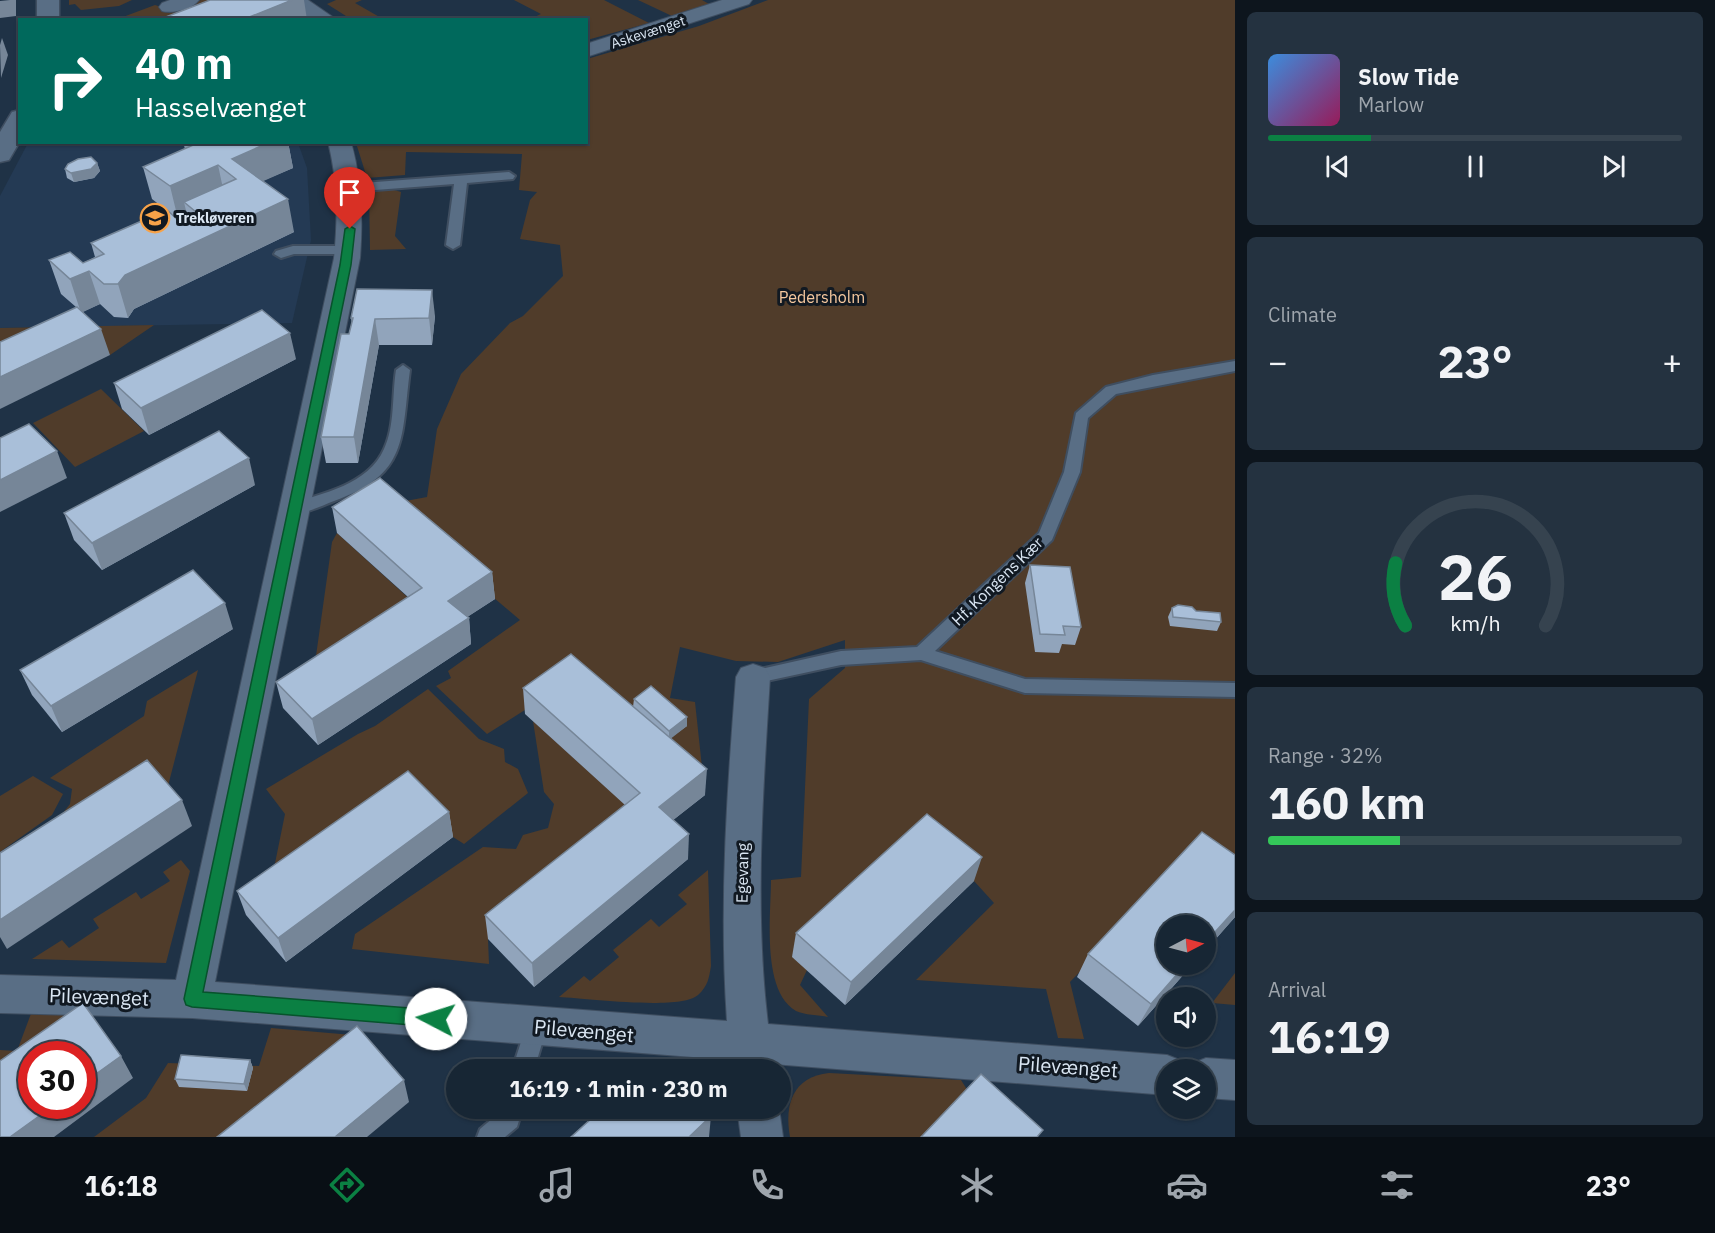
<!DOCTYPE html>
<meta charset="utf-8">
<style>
:root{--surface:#172634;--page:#243240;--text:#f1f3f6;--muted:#9ea5ac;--line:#36434f;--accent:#0b8043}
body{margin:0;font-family:"IBM Plex Sans",sans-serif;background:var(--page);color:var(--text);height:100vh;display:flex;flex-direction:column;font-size:22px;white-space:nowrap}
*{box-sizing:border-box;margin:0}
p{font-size:20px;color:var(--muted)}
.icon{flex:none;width:33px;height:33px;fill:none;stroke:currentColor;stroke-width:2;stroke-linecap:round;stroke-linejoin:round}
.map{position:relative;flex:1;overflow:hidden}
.side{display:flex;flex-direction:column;gap:12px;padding:12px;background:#0d151d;width:480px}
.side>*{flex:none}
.banner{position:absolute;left:18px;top:18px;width:570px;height:126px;border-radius:0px;box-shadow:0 2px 4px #0004,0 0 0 2px var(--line);background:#00695c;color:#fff;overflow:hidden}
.needle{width:39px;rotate:84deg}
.tools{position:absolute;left:1156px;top:915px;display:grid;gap:12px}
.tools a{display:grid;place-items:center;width:60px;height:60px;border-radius:50%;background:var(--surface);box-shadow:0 2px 4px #0004,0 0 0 2px var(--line);font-size:30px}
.speed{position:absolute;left:18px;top:1041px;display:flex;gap:12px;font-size:30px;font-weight:700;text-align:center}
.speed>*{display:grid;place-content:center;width:78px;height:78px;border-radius:50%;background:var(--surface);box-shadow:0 2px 4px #0004,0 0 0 2px var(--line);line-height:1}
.speed .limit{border:9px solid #d22;background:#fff;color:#111}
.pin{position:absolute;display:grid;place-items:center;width:51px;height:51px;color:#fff;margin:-62px -26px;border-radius:50% 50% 50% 0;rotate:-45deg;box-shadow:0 0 6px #0007}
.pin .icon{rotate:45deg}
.me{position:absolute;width:66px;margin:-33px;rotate:275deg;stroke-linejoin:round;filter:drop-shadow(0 0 4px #0008)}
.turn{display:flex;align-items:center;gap:21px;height:126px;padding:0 18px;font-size:27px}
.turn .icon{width:78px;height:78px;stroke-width:2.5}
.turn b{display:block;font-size:42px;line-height:51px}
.big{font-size:45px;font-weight:800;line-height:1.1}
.side .card{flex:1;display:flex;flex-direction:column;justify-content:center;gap:9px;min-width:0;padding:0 21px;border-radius:9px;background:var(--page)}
.side .dial{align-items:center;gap:0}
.dial svg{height:156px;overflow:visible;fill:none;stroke:var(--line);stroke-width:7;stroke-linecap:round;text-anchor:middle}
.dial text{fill:var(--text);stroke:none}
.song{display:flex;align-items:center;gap:18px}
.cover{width:72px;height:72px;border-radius:9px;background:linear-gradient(135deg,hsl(210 70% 55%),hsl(330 70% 35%))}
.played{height:6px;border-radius:3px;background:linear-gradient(90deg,var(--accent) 25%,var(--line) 25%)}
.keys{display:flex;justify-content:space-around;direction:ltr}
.heat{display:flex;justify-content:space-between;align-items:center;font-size:33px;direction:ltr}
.charge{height:9px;border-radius:4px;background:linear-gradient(90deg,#34c759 32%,var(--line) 0)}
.trip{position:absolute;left:446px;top:1059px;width:345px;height:60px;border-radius:30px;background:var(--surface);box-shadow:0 2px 4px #0004,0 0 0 2px var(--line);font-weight:800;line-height:60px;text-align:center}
.menu{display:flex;height:96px;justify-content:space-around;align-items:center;background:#090f15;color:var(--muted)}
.menu .icon{width:42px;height:42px}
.menu .selected{color:var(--accent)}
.menu b{font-size:27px;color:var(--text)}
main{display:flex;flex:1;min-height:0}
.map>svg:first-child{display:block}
</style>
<main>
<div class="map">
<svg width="1235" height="1137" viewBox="0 0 1235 1137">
<rect width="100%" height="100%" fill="#1f3246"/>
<polygon fill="#243a54" points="28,143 298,143 307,168 311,240 292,323 0,328 0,196"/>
<g fill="#503c2a">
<polygon points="69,0 132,0 119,6 81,10 75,4 69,5"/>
<polygon points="201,0 249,0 197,19 115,20 155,5 174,11"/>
<polygon points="336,0 362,0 355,3 383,19 345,19 346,16 327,4"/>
<polygon points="514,0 604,0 649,23 587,40 586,20 530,19 541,14"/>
<polygon points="638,0 702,0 709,4 672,16"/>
<path d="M768,0h467v889l-45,-32 -120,125 14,57 -26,-1 -12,-49 -130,-9 78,-77 -20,-22 -182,75 15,14 -7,15 28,32c-9,-2 -24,-2 -32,-6 -35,-20 -25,-97 -25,-131l30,-3 8,-178 36,-31v-28l-67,22 -42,-1 -56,-14 -10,51 25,4 10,93 -133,-115 -85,54 -51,-48 15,-8 -3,-7 72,-51 -136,-115 43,-8 10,-68 24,-55 49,-51 13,-7 40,-40 -3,-31 -40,-6 10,-39 7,-8 -18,-2 3,-36 -116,-2 -1,23 -38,3 -11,-35 230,-1 1,-83 112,-33z"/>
<polygon points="391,189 401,192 395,236 406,249 370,250 369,191"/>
<polygon points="154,325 110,355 85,333 0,371 0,328"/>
<polygon points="101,389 144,431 75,467 33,423"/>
<polygon points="337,533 426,614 315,663 332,542"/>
<polygon points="198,670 168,786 52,827 70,804 72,789 50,778 144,716 147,701"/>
<polygon points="428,689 479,739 504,749 505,762 518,769 528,793 464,844 453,837 272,878 285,814 266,789 358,734 375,726"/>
<polygon points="533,721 640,818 488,939 489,964 352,949 355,934 483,847 516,849 523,835 548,828 554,804 544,792"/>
<polygon points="33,776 63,794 52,815 0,852 0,796"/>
<polygon points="181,860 190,871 166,963 32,959 62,940 69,948 99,928 93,919 136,892 141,899 170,881 163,872"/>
<path d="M708,870l3,96c-2,12 -3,20 -13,29 -18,16 -112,3 -139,2l25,-21 6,5 29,-24 -6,-7 38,-31 8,8 28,-23 -9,-9z"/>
<polygon points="1235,973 1235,1005 1212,1003"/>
<polygon points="32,1011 89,1013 32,1054 0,1094 0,1050 17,1051"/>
<polygon points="271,1028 364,1036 254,1137 94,1137 146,1098 168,1063 259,1066"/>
<path d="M829,1073l132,7 10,16 -38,41h-143c-6,-33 3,-60 39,-64z"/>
</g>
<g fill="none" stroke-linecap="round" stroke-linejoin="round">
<g stroke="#3f4e60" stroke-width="4">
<g id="service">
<polygon points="509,172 515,176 513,179 467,183 460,245 453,249 446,245 454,184 349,192 343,188 349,184"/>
<polygon points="293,246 348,246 355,250 348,254 294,254 281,258 274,254 276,251"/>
<polygon points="1235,361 1235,371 1116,394 1088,418 1080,472 1052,540 935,651 1025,679 1235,683 1235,697 1025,693 921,660 841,665 753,684 747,682 744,677 747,672 841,651 917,647 1039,533 1064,472 1076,413 1106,387 1153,375"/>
<path d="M403,365l7,5c-9,69 -1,104 -76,131 -13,5 -32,15 -45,11l-2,-4 2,-4c33,-10 80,-20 95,-55 11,-23 8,-54 12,-79z"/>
<polygon points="536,1017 544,1020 547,1027 534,1070 512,1070 528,1020"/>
<polygon points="501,1108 523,1108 517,1127 505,1137 477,1137 480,1129 500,1112"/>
</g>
</g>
<g stroke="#3f4e60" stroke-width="2">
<g id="minor">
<path d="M170,0h29c-6,9 -27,14 -37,11l-3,-4 3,-4z"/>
<polygon points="284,0 308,0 337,20 312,20 287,4"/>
<polygon points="722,0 752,0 749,4 586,57 586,44"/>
<path d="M328,142h23c11,39 12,76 9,116l-145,724 512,39c-8,-115 0,-229 9,-344l5,-9 12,-4 12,4 5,9c-7,115 -16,232 -2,347l399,31 15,6 3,9h-18v25l-394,-31 1,6h-42l-1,-10 -539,-42 -192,-5v-38l176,5 158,-722c4,-40 4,-76 -6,-116z"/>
<polygon points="1206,1058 1235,1060 1235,1100 1206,1098 1206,1070 1189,1070 1191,1064"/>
<polygon points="737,1108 779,1108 783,1137 741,1137"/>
</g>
</g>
<g stroke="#3f4e60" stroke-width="3">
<g id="tertiary">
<rect x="37" y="0" width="22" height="20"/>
<polygon points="20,110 20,141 9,160 0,162 0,132 12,112"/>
</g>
</g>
<use href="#service" fill="#596e85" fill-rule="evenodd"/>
<use href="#minor" fill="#596e85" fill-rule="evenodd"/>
<use href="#tertiary" fill="#596e85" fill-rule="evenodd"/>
</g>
<g fill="#91a4bb" fill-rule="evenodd">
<path d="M183,142h105l5,26 -31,13 32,51 -160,77 -6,9 -14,-1 -14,-13 -18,8 28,43 -34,-48 -15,-13 -12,-34 34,3 12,-6 -4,-14 75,-33 -14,-11 -9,-32 42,-18zM171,214l7,5 9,-4v1l-9,4z"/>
<polygon points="97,163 100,171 94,178 74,182 67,178 65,169"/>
<polygon points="435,316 432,345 379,345 358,463 326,463 321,437 349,334 352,324 351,318"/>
<polygon points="296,359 149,435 122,409 114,383"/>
<polygon points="255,485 102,570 74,540 64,513"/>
<polygon points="332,507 492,572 495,599 467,617 469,618 471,644 318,745 283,708 276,682 408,597 337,533"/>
<polygon points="1030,565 1081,627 1075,645 1062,644 1059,653 1035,652 1025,583"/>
<polygon points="1172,608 1196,611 1221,622 1217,631 1170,626 1168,617"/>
<polygon points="233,629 62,732 32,695 20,670"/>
<polygon points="523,688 633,707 634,699 687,717 687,726 670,738 705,795 673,820 688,859 534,987 488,939 485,915 625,805 525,714"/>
<polygon points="449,812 453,837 286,962 246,915 237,891"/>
<polygon points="1235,855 1235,917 1206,950 1206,926 1167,964 1193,964 1138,1026 1077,977 1088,954"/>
<polygon points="974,881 845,1005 792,957 796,933"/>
<polygon points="250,1060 253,1068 247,1091 179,1087 175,1079"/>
</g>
<g fill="#768698">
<polygon points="10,0 16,0 16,16 0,18 0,1"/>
<polygon points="292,0 304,0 307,20 242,20"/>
<polygon points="2,38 8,55 1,78 0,45"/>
<polygon points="270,142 288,142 293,168 259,183 232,159"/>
<polygon points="97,163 100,171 94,178 74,182 71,173"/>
<polygon points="218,165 225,198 184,202 187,215 178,219 170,186"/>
<polygon points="288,199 294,232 134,309 128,318 118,284 125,275"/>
<polygon points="89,271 100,304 81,313 70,279"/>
<polygon points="432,290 435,316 432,345 429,318"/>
<polygon points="375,319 379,345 358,463 354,437"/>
<polygon points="101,329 110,355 0,409 0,377"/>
<polygon points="290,333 296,359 149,435 141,408"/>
<polygon points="57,451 67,478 0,512 0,480"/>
<polygon points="249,458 255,485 102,570 92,543"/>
<polygon points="492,572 495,599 452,627 448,601"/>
<polygon points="225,603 233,629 62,732 51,706"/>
<polygon points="469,618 471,644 318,745 312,719"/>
<polygon points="687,717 687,726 669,740 669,731"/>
<polygon points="707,769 705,795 658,832 659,807"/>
<polygon points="182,800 192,826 7,949 0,937 0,920"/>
<polygon points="449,812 453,837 286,962 278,938"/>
<polygon points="689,834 688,859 534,987 532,963"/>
<polygon points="982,857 974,881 845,1005 851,982"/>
<polygon points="1235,910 1235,917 1206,950 1206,942"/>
<polygon points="1186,964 1193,964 1138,1026 1151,1004"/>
<polygon points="121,1056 133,1078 54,1137 10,1137 53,1106 82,1106 82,1084"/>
<polygon points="250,1060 253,1068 247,1091 244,1084"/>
<polygon points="404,1080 409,1102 367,1137 335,1137"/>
<polygon points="711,1116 709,1137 689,1137"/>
</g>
<g fill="#a9bfd9" stroke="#768698" stroke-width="1.5">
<polygon points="210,0 292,0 242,20 158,20"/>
<polygon points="200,142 270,142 232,159 288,199 125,275 118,284 104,284 89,271 70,279 49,260 70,252 83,263 104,254 91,243 167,210 178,220 196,212 184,202 236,179 218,165 170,186 143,167"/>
<polygon points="91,157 97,163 91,169 71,173 65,169 68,164 78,159"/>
<polygon points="357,289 432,290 429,318 375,319 354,437 321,437 341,334 349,334 353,318 351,318"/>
<polygon points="77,307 101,329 0,377 0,342"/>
<polygon points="262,310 290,333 141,408 114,383"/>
<polygon points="29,424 57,451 0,480 0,438"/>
<polygon points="219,431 249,458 92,543 64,513"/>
<polygon points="380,478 492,572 448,601 469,618 312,719 276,682 422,588 332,507"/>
<polygon points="1030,565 1070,567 1081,627 1063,626 1065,635 1040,634"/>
<polygon points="193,570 225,603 51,706 20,670"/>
<polygon points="1178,605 1192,607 1196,611 1220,613 1221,622 1173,617 1172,608"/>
<polygon points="571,654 707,769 659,807 689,834 532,963 485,915 640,793 523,688"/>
<polygon points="651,686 687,717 669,731 634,699"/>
<polygon points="147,760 182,800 0,920 0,853"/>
<polygon points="408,771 449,812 278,938 237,891"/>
<polygon points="927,814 982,857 851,982 796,933"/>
<polygon points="1202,832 1235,855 1235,910 1206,942 1206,926 1167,926 1167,964 1186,964 1151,1004 1088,954"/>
<polygon points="83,1003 121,1056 82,1084 82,1054 32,1054 32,1106 53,1106 10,1137 0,1137 0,1061"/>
<polygon points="357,1026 404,1080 335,1137 217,1137"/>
<polygon points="181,1055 250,1060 244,1084 175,1079"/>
<polygon points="656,1060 665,1070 646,1070"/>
<polygon points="981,1074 1043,1130 1037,1137 921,1137"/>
<polygon points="603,1108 704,1108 711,1116 689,1137 571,1137"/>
</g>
<polygon fill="#0b8043" stroke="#07532c" stroke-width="1.5" points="350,226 355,229 351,265 203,992 436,1010 443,1013 445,1019 443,1024 436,1027 192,1007 186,1005 184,999 340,265 345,229"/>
<defs>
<g id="school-ring" transform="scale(1.5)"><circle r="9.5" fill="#111922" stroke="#f7a248" stroke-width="1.5"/><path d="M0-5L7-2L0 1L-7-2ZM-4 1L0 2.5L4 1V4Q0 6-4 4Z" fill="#f7a248"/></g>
</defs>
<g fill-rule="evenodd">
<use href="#school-ring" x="155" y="218"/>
</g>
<g text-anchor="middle" stroke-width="6" stroke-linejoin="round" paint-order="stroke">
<g font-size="14" fill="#dae6f3" stroke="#111922">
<text transform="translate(648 32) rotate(-18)" y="5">Askevænget</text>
</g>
<g font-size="14" font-weight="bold" fill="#dae6f3" stroke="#111922" text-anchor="start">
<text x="176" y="223">Trekløveren</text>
</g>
<g font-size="16" fill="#f7c99f" stroke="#111922">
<text x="822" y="303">Pedersholm</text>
</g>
<g font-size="16" fill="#dae6f3" stroke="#111922">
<text transform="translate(997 581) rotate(-44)" y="6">Hf. Kongens Kær</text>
<text transform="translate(742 873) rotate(-89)" y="6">Egevang</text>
</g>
<g font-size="20" fill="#dae6f3" stroke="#111922">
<text transform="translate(99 997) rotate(2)" y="7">Pilevænget</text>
<text transform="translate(584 1031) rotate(5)" y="7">Pilevænget</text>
<text transform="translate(1068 1067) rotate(4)" y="7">Pilevænget</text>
</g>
</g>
</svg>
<div class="tools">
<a><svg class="needle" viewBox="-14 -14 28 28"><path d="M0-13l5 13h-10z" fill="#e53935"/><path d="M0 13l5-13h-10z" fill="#9ea5ac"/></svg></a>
<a><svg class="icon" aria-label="sound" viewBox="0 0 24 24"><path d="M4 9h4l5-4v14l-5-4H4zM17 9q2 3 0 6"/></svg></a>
<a><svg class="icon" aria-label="layers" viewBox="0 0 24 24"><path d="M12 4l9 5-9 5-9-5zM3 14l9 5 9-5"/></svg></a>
</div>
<div class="speed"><div class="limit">30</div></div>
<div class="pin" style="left:350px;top:229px;background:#d93025"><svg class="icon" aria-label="arrive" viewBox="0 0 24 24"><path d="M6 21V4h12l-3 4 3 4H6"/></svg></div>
<svg class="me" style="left:436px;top:1019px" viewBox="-20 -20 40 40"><circle r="19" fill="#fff"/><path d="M0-13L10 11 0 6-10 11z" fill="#0b8043"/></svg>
<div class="trip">16:19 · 1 min · 230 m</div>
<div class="banner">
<div class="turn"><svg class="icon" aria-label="right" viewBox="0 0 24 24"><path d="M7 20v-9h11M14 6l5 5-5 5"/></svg><div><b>40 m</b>Hasselvænget</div></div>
</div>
</div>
<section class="side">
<div class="card">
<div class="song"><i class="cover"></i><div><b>Slow Tide</b><p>Marlow</p></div></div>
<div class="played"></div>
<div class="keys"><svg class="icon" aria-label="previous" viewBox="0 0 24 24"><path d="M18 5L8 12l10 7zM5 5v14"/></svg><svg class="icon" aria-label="pause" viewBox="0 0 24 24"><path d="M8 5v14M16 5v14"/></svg><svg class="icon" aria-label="next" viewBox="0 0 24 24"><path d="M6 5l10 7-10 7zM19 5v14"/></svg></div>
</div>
<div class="card"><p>Climate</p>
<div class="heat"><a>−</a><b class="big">23°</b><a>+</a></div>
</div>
<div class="card dial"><svg viewBox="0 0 100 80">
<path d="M14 69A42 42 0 1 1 86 69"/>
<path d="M14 69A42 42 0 0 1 9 37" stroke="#0b8043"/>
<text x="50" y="56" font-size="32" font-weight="700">26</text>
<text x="50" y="72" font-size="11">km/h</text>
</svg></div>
<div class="card"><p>Range · 32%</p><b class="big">160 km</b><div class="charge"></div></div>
<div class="card"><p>Arrival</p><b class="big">16:19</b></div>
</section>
</main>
<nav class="menu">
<b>16:18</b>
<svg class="icon selected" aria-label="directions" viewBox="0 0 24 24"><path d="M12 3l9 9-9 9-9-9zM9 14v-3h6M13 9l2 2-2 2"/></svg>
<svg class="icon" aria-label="music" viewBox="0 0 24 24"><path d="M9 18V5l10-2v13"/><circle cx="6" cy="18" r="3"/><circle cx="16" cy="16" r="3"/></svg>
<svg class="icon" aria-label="phone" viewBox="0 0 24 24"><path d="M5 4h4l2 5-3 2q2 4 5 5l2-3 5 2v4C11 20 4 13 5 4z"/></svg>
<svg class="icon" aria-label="climate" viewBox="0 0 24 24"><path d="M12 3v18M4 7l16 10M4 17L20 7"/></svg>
<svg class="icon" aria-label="car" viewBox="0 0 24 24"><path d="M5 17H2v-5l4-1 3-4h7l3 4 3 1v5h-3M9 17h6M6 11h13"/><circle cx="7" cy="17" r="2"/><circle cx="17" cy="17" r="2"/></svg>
<svg class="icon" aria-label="filters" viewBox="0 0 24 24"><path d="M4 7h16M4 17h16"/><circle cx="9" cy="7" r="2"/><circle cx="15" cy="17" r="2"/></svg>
<b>23°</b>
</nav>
